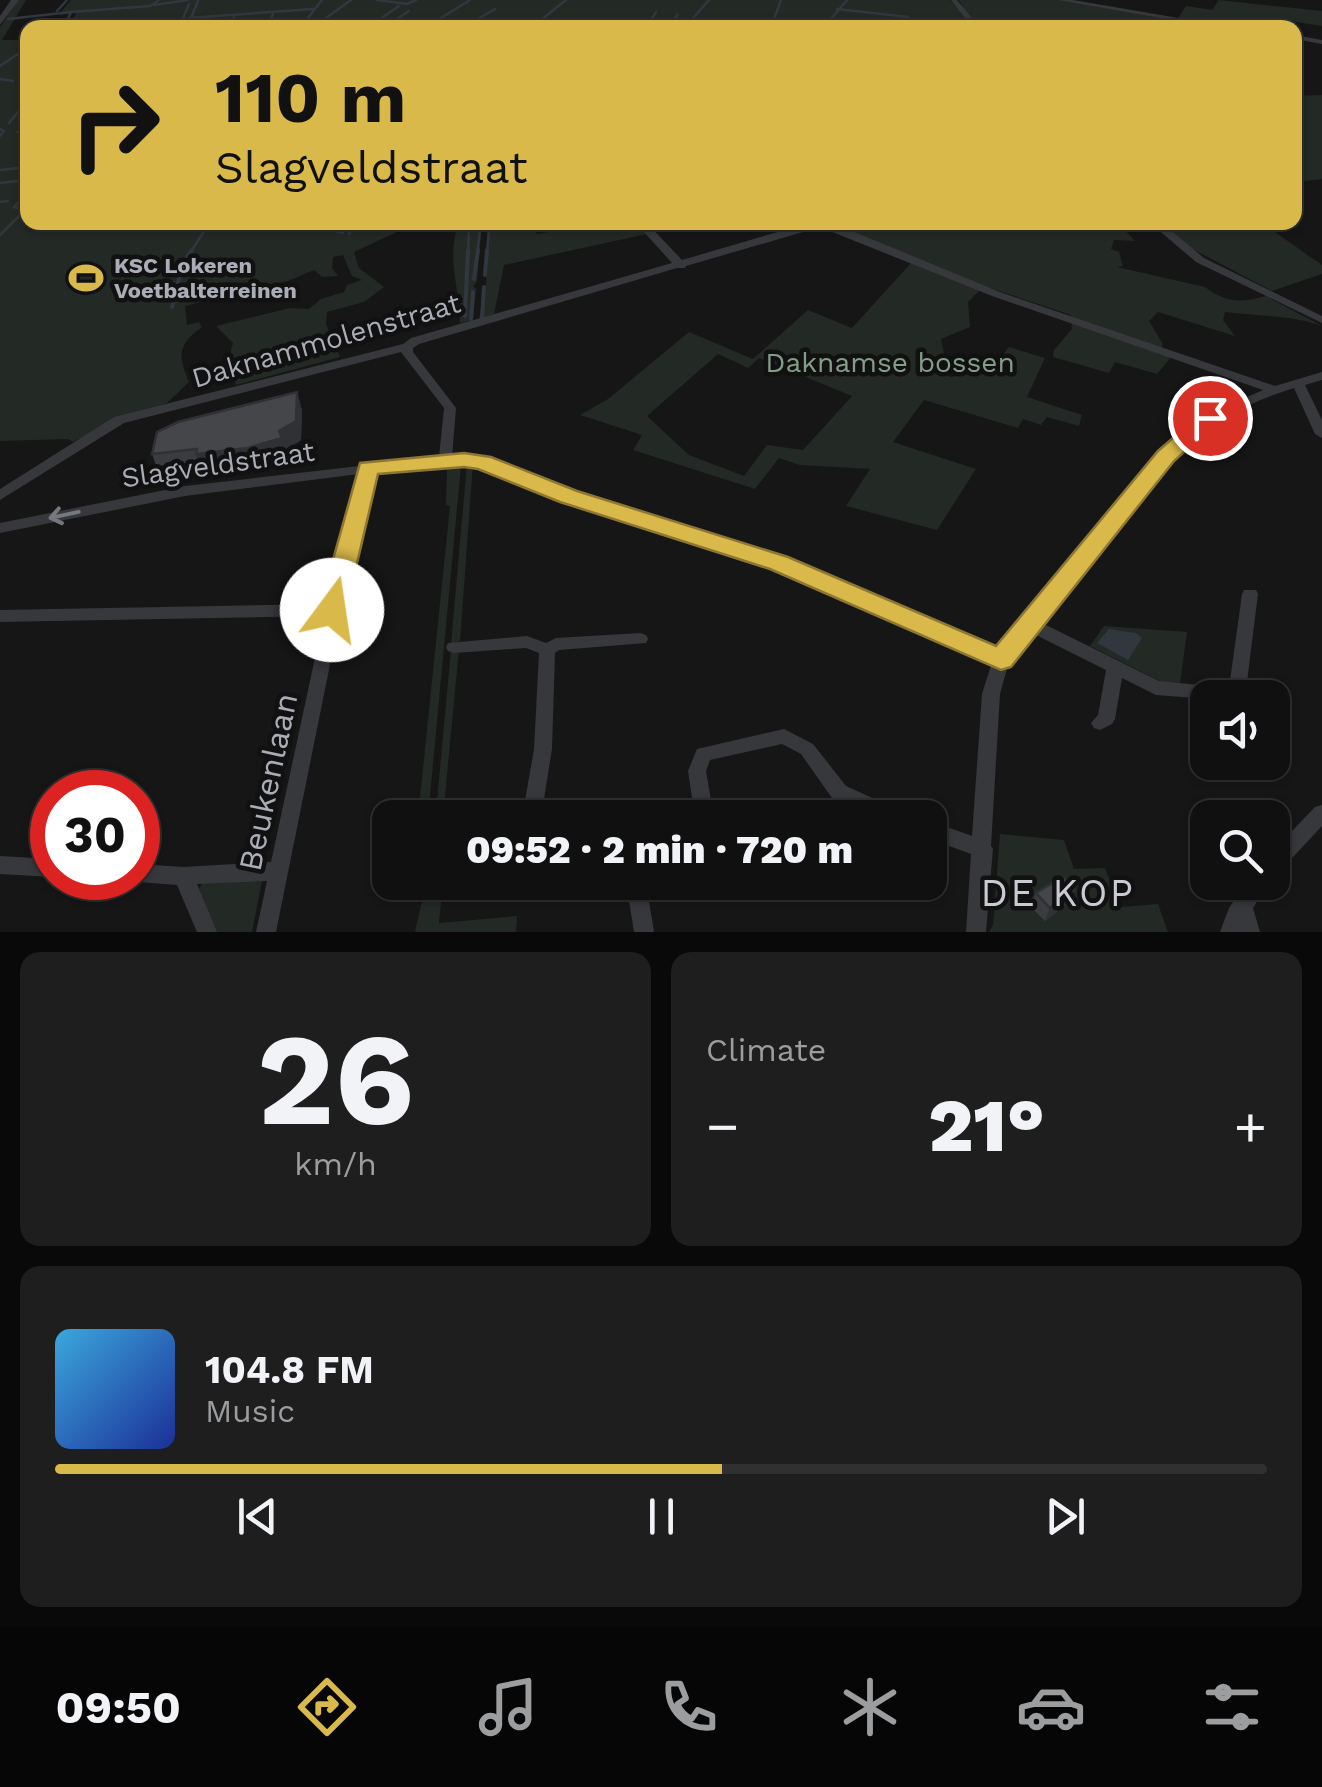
<!DOCTYPE html>
<meta charset="utf-8">
<style>
:root{--surface:#101011;--page:#1e1e1f;--text:#f1f3f6;--muted:#9c9d9f;--line:#303031;--accent:#dab94b}
body{margin:0;font-family:"Work Sans",sans-serif;background:var(--page);color:var(--text);height:100vh;display:flex;flex-direction:column;font-size:38px;white-space:nowrap}
*{box-sizing:border-box;margin:0}
p{font-size:32px;color:var(--muted)}
.icon{flex:none;width:55px;height:55px;fill:none;stroke:currentColor;stroke-width:2;stroke-linecap:round;stroke-linejoin:round}
.map{position:relative;height:932px;overflow:hidden}
.side{display:flex;flex-direction:column;gap:20px;padding:20px;background:#090909;flex:1}
.side>*{flex:none}
.hud{position:absolute;left:20px;top:20px;width:1282px;height:210px;border-radius:20px;box-shadow:0 2px 8px #0004,0 0 0 2px var(--line);background:#dab94b;color:#111;overflow:hidden}
.controls{position:absolute;left:1190px;top:680px;display:grid;gap:20px}
.controls a{display:grid;place-items:center;width:100px;height:100px;border-radius:20px;background:var(--surface);box-shadow:0 2px 8px #0004,0 0 0 2px var(--line);font-size:50px}
.speed{position:absolute;left:30px;top:770px;display:flex;gap:20px;font-size:50px;font-weight:700;text-align:center}
.speed>*{display:grid;place-content:center;width:130px;height:130px;border-radius:50%;background:var(--surface);box-shadow:0 2px 8px #0004,0 0 0 2px var(--line);line-height:1}
.speed .limit{border:15px solid #d22;background:#fff;color:#111}
.pin{position:absolute;display:grid;place-items:center;width:85px;height:85px;color:#fff;margin:-42px;border:5px solid #fff;border-radius:50%;box-shadow:0 2px 10px #0007}
.me{position:absolute;width:110px;margin:-55px;rotate:14deg;stroke-linejoin:round;filter:drop-shadow(0 0 8px #0008)}
.turn{display:flex;align-items:center;gap:35px;height:210px;padding:0 30px;font-size:45px}
.turn .icon{width:130px;height:130px;stroke-width:2.5}
.turn b{display:block;font-size:70px;line-height:85px}
.big{font-size:75px;font-weight:800;line-height:1.1}
.side .card{flex:1;display:flex;flex-direction:column;justify-content:center;gap:15px;min-width:0;padding:0 35px;border-radius:20px;background:var(--page)}
.side .dial{align-items:center;gap:0}
.dial b{font-size:130px;line-height:1}
.song{display:flex;align-items:center;gap:30px}
.cover{width:120px;height:120px;border-radius:15px;background:linear-gradient(135deg,hsl(200 70% 55%),hsl(230 70% 35%))}
.played{height:10px;border-radius:5px;background:linear-gradient(90deg,var(--accent) 55%,var(--line) 55%)}
.keys{display:flex;justify-content:space-around;direction:ltr}
.heat{display:flex;justify-content:space-between;align-items:center;font-size:55px;direction:ltr}
.side .tiles{flex:1;display:grid;gap:20px;grid-template-columns:1fr 1fr}
.card:last-child{grid-column:span 2}
.trip{position:absolute;left:372px;top:800px;width:575px;height:100px;border-radius:20px;background:var(--surface);box-shadow:0 2px 8px #0004,0 0 0 2px var(--line);font-weight:800;line-height:100px;text-align:center}
.tab-bar{display:flex;height:160px;justify-content:space-around;align-items:center;background:#060607;color:var(--muted)}
.tab-bar .icon{width:70px;height:70px}
.tab-bar .selected{color:var(--accent)}
.tab-bar b{font-size:45px;color:var(--text)}
.map>svg:first-child{display:block}
</style>
<div class="map">
<svg width="1322" height="932" viewBox="0 0 1322 932">
<rect width="100%" height="100%" fill="#161617"/>
<g fill="#232924" fill-rule="evenodd">
<path d="M18,0h8l-24,40h25l1,182 388,1 -62,29 5,16 25,19 -20,15 -37,10 -1,12 14,33 -104,28 -7,-27 4,-15 -17,-17 74,-18 19,1 12,-10 23,-7 3,-7 15,-5 -10,-4 -9,-21 -10,2 -1,11 6,8 -16,1 -8,-7 -26,11 -103,25 2,19 12,-3 3,5c-25,18 -24,29 -13,55l-22,21 -52,17 -42,22 -5,-3 -68,2v-414z"/>
<polygon points="71,0 949,0 963,6 958,0 1070,0 1177,20 1186,6 1212,10 1219,0 1322,11 1322,26 1290,21 1290,26 1244,18 1231,24 1253,27 901,28 829,20 823,28 69,28 76,13 58,15"/>
<polygon points="1322,95 1322,179 1295,182 1295,96"/>
<path d="M1095,222l25,3 15,16 -21,-1 -3,9 8,3 4,14 -6,1 88,20c21,16 37,16 61,9l56,30c-28,-11 -66,-10 -97,-14l-2,8 12,16 -77,-24 -9,9 14,23 -4,9 12,4 -14,17 -42,-12 -6,11 -56,-16 1,-7 18,-21 -1,-14 -87,-29 -16,16 2,25 -29,12 8,38c15,-1 27,-11 47,-13l13,-17 36,11 -18,39 55,18 -3,11 -32,-9 -6,8 -18,-6 -5,9 -94,-28 -31,42 83,27 -39,61 -91,-24 24,-37 -70,-4 -21,-7 -24,31 -122,-39 9,-15 -62,-20 28,-16 81,-67 64,27 55,-49 44,18 59,-65 -96,-40zM718,354l30,14 11,-10 93,38 -49,54 -36,-5 -23,31 -55,-21 -42,-39z"/>
<path d="M452,223h30l-5,58 -4,6 3,1 -3,32 -13,3c0,-34 -13,-61 -3,-95z"/>
<polygon points="488,223 530,223 537,234 597,223 634,223 647,234 504,265 494,314 479,319 486,284"/>
<polygon points="1161,223 1262,223 1322,265 1322,274 1272,291 1185,245"/>
<polygon points="467,463 473,463 460,641 451,644"/>
<polygon points="461,466 428,817 418,817 450,506 446,505 447,467"/>
<polygon points="1104,626 1187,632 1180,683 1162,682 1090,646"/>
<polygon points="459,649 443,817 439,817 436,812 451,650"/>
<polygon points="1000,834 1064,840 1074,869 1105,868 1120,907 1158,904 1168,932 989,932 993,925"/>
<polygon points="262,881 252,932 213,932 199,889 202,883"/>
<polygon points="426,883 443,883 439,923 517,916 516,932 415,932"/>
</g>
<polygon fill="#31373f" points="1109,629 1136,633 1142,638 1128,660 1097,643"/>
<g fill="none" stroke-linecap="round" stroke-linejoin="round">
<g stroke="#31373f" stroke-width="2.5">
<polyline points="377,0 407,4 416,0"/>
<polyline points="154,5 188,0"/>
<polyline points="837,9 908,17"/>
<polyline points="57,11 67,0"/>
<polyline points="71,12 150,6 159,0"/>
<polyline points="694,17 709,0"/>
<polyline points="189,18 313,9"/>
<polyline points="8,19 71,12 64,28"/>
<polyline points="440,19 473,22 495,9"/>
<polyline points="828,20 896,28"/>
<polyline points="756,22 816,27"/>
<polyline points="773,22 781,0"/>
<polyline points="825,26 847,0"/>
<polyline points="179,28 189,4"/>
<polyline points="187,28 198,1"/>
<polyline points="227,28 234,17"/>
<polyline points="266,28 273,14"/>
<polyline points="300,28 322,0"/>
<polyline points="312,28 351,0"/>
<polyline points="367,28 399,6"/>
<polyline points="383,28 409,11"/>
<polyline points="425,28 470,0"/>
<polyline points="531,28 566,0"/>
<polyline points="646,28 656,12"/>
<polyline points="668,28 678,14"/>
<polyline points="693,28 701,23 716,27"/>
<polyline points="0,66 28,47"/>
<polyline points="0,79 13,81"/>
<polyline points="9,123 28,100"/>
<polyline points="0,129 4,131 0,136"/>
<polyline points="17,132 28,131"/>
<polyline points="23,163 28,157"/>
<polyline points="0,170 28,167"/>
<polyline points="0,183 28,180"/>
<polyline points="0,202 8,201"/>
<polyline points="317,222 317,226 343,233"/>
<polyline points="349,234 355,222"/>
<polyline points="0,235 25,210 14,207 28,192"/>
<polyline points="190,253 210,222"/>
<polyline points="468,253 469,229"/>
<polyline points="477,253 480,231"/>
<polyline points="487,253 489,229"/>
</g>
<g stroke="#31373f" stroke-width="4">
<polyline points="485,275 487,250"/>
<polyline points="474,279 478,250"/>
<polyline points="172,307 183,263 192,250"/>
<polyline points="465,316 468,250"/>
<polyline points="482,318 484,287"/>
<polyline points="471,319 473,292"/>
</g>
<g fill="#37383c" fill-rule="evenodd">
<polygon points="951,0 957,0 980,28 973,28"/>
<polygon points="1058,0 1073,0 1237,28 1218,28"/>
<polygon points="1295,35 1322,40 1322,44 1295,39"/>
<path d="M635,222h11l36,38 130,-38h18l170,70 275,94 47,-14v8l-17,5 17,35v18l-7,-4 -21,-46c-40,12 -75,30 -108,55l-146,179 119,59 70,7 13,-94 2,-4h12l2,4 -13,104h-37v1l-52,-4 -34,-17 -7,41 -3,5 -12,6 -6,-2 -3,-5 7,-8 8,-45 -74,-37 -23,28 -9,33 -9,152 2,3 -7,83h-20l5,-78 -41,-15v-18l42,15 10,-142 10,-32 -218,-95 -211,-67 -82,-34 -47,-1 -60,8 -33,137 -65,322h-20l11,-51 -70,3 20,48h-20l-20,-47 -39,-3 -8,-4h8v-14l45,3 88,-5 53,-246 -324,6v-12l326,-6 33,-130 -174,22 -185,37v-10l185,-37 254,-29 5,-49 -43,-56 -277,71 -124,77v-11l114,-72 289,-73 8,-6 261,-75zM820,227l172,69 271,94 -54,24 -33,23 -178,214 -214,-92 -211,-65 -85,-35 -36,-2 4,-49 -43,-56v-4l6,-4 258,-76h8l1,-2z"/>
<polygon points="1149,222 1161,222 1204,258 1322,316 1322,323 1196,262"/>
<polygon points="640,633 646,635 648,639 646,643 559,650 555,653 552,749 541,818 522,818 534,749 539,653 526,648 454,653 448,651 446,647 448,643 527,636 546,643 556,638"/>
<polygon points="784,729 813,744 846,786 903,812 905,818 875,818 832,798 801,754 782,744 710,760 706,771 714,818 695,818 688,771 697,749"/>
<polygon points="1322,805 1322,826 1279,872 1272,875 1272,852 1315,807"/>
<polygon points="0,856 52,859 52,877 0,874"/>
<polygon points="626,882 646,882 654,932 634,932"/>
<polygon points="1247,882 1269,882 1253,908 1260,932 1220,932 1229,908"/>
</g>
<polygon fill="#37383c" fill-rule="evenodd" points="11,0 19,0 0,25 0,16"/>
</g>
<g fill="#3b3c40">
<polygon points="297,392 302,411 301,440 286,449 288,457 253,467 202,473 201,469 159,474 152,454"/>
<polygon points="1074,890 1068,903 1045,921 1030,906 1036,893"/>
</g>
<g fill="#303134">
<polygon points="297,392 302,411 301,440 286,449 288,457 253,467 202,473 196,454 279,431"/>
<polygon points="1074,890 1068,903 1045,921 1050,908"/>
</g>
<g fill="#45464a" stroke="#303134" stroke-width="2.5">
<polygon points="297,392 296,421 279,431 282,438 247,448 196,454 197,449 152,454 157,432 178,422"/>
<polygon points="1062,877 1073,883 1074,890 1050,908 1036,893"/>
</g>
<defs><path id="oneway-shaft" d="M-6 0H5M1.5-3L5.5 0L1.5 3" fill="none" stroke-width="1.6" stroke-linecap="round" stroke-linejoin="round" transform="scale(2.5)"/></defs>
<use stroke="#76787f" href="#oneway-shaft" transform="translate(64 515) rotate(168)"/>
<polygon fill="#dab94b" stroke="#8e7831" stroke-width="2.5" points="1210,411 1220,418 1217,422 1174,461 1011,667 1001,670 770,569 560,502 478,469 464,467 378,474 346,610 342,617 323,617 319,610 360,463 464,453 491,457 577,491 788,557 996,646 1158,451 1202,413"/>
<defs>
<g id="stadium-bare" transform="scale(2.7)"><path d="M0-5a6.5 5 0 1 0 0 10a6.5 5 0 1 0 0-10ZM-3.5-1.8h7v3.6h-7Z" fill="#dab94b" stroke="#111112" stroke-width="2.5" paint-order="stroke"/></g>
</defs>
<g fill-rule="evenodd">
<use href="#stadium-bare" x="86" y="278"/>
</g>
<g text-anchor="middle" stroke-width="9" stroke-linejoin="round" paint-order="stroke">
<g font-size="22" font-weight="bold" fill="#aaacb6" stroke="#111112" text-anchor="start">
<text x="114" y="273">KSC Lokeren<tspan x="114" dy="25">Voetbalterreinen</tspan></text>
</g>
<g font-size="28" fill="#aaacb6" stroke="#111112">
<text transform="translate(326 340) rotate(-16)" y="10">Daknammolenstraat</text>
<text transform="translate(218 464) rotate(-8)" y="10">Slagveldstraat</text>
</g>
<g font-size="28" fill="#839e88" stroke="#111112">
<text x="890" y="372">Daknamse bossen</text>
</g>
<g font-size="32" fill="#aaacb6" stroke="#111112">
<text transform="translate(268 782) rotate(-78)" y="11">Beukenlaan</text>
</g>
<g font-size="38" letter-spacing="2.5" fill="#cacbd2" stroke="#111112">
<text x="1058" y="906">DE KOP</text>
</g>
</g>
</svg>
<div class="controls">
<a><svg class="icon" aria-label="sound" viewBox="0 0 24 24"><path d="M4 9h4l5-4v14l-5-4H4zM17 9q2 3 0 6"/></svg></a>
<a><svg class="icon" aria-label="search" viewBox="0 0 24 24"><circle cx="10" cy="10" r="6"/><path d="M15 15l6 6"/></svg></a>
</div>
<div class="speed"><div class="limit">30</div></div>
<div class="pin" style="left:1210px;top:418px;background:#d93025"><svg class="icon" aria-label="arrive" viewBox="0 0 24 24"><path d="M6 21V4h12l-3 4 3 4H6"/></svg></div>
<svg class="me" style="left:332px;top:610px" viewBox="-20 -20 40 40"><circle r="19" fill="#fff"/><path d="M0-13L10 11 0 6-10 11z" fill="#dab94b"/></svg>
<div class="trip">09:52 · 2 min · 720 m</div>
<div class="hud">
<div class="turn"><svg class="icon" aria-label="right" viewBox="0 0 24 24"><path d="M7 20v-9h11M14 6l5 5-5 5"/></svg><div><b>110 m</b>Slagveldstraat</div></div>
</div>
</div>
<section class="side">
<div class="tiles">
<div class="card dial"><b>26</b><p>km/h</p></div>
<div class="card"><p>Climate</p>
<div class="heat"><a>−</a><b class="big">21°</b><a>+</a></div>
</div>
<div class="card">
<div class="song"><i class="cover"></i><div><b>104.8 FM</b><p>Music</p></div></div>
<div class="played"></div>
<div class="keys"><svg class="icon" aria-label="previous" viewBox="0 0 24 24"><path d="M18 5L8 12l10 7zM5 5v14"/></svg><svg class="icon" aria-label="pause" viewBox="0 0 24 24"><path d="M8 5v14M16 5v14"/></svg><svg class="icon" aria-label="next" viewBox="0 0 24 24"><path d="M6 5l10 7-10 7zM19 5v14"/></svg></div>
</div>
</div>
</section>
<nav class="tab-bar">
<b>09:50</b>
<svg class="icon selected" aria-label="directions" viewBox="0 0 24 24"><path d="M12 3l9 9-9 9-9-9zM9 14v-3h6M13 9l2 2-2 2"/></svg>
<svg class="icon" aria-label="music" viewBox="0 0 24 24"><path d="M9 18V5l10-2v13"/><circle cx="6" cy="18" r="3"/><circle cx="16" cy="16" r="3"/></svg>
<svg class="icon" aria-label="phone" viewBox="0 0 24 24"><path d="M5 4h4l2 5-3 2q2 4 5 5l2-3 5 2v4C11 20 4 13 5 4z"/></svg>
<svg class="icon" aria-label="climate" viewBox="0 0 24 24"><path d="M12 3v18M4 7l16 10M4 17L20 7"/></svg>
<svg class="icon" aria-label="car" viewBox="0 0 24 24"><path d="M5 17H2v-5l4-1 3-4h7l3 4 3 1v5h-3M9 17h6M6 11h13"/><circle cx="7" cy="17" r="2"/><circle cx="17" cy="17" r="2"/></svg>
<svg class="icon" aria-label="filters" viewBox="0 0 24 24"><path d="M4 7h16M4 17h16"/><circle cx="9" cy="7" r="2"/><circle cx="15" cy="17" r="2"/></svg>
</nav>
